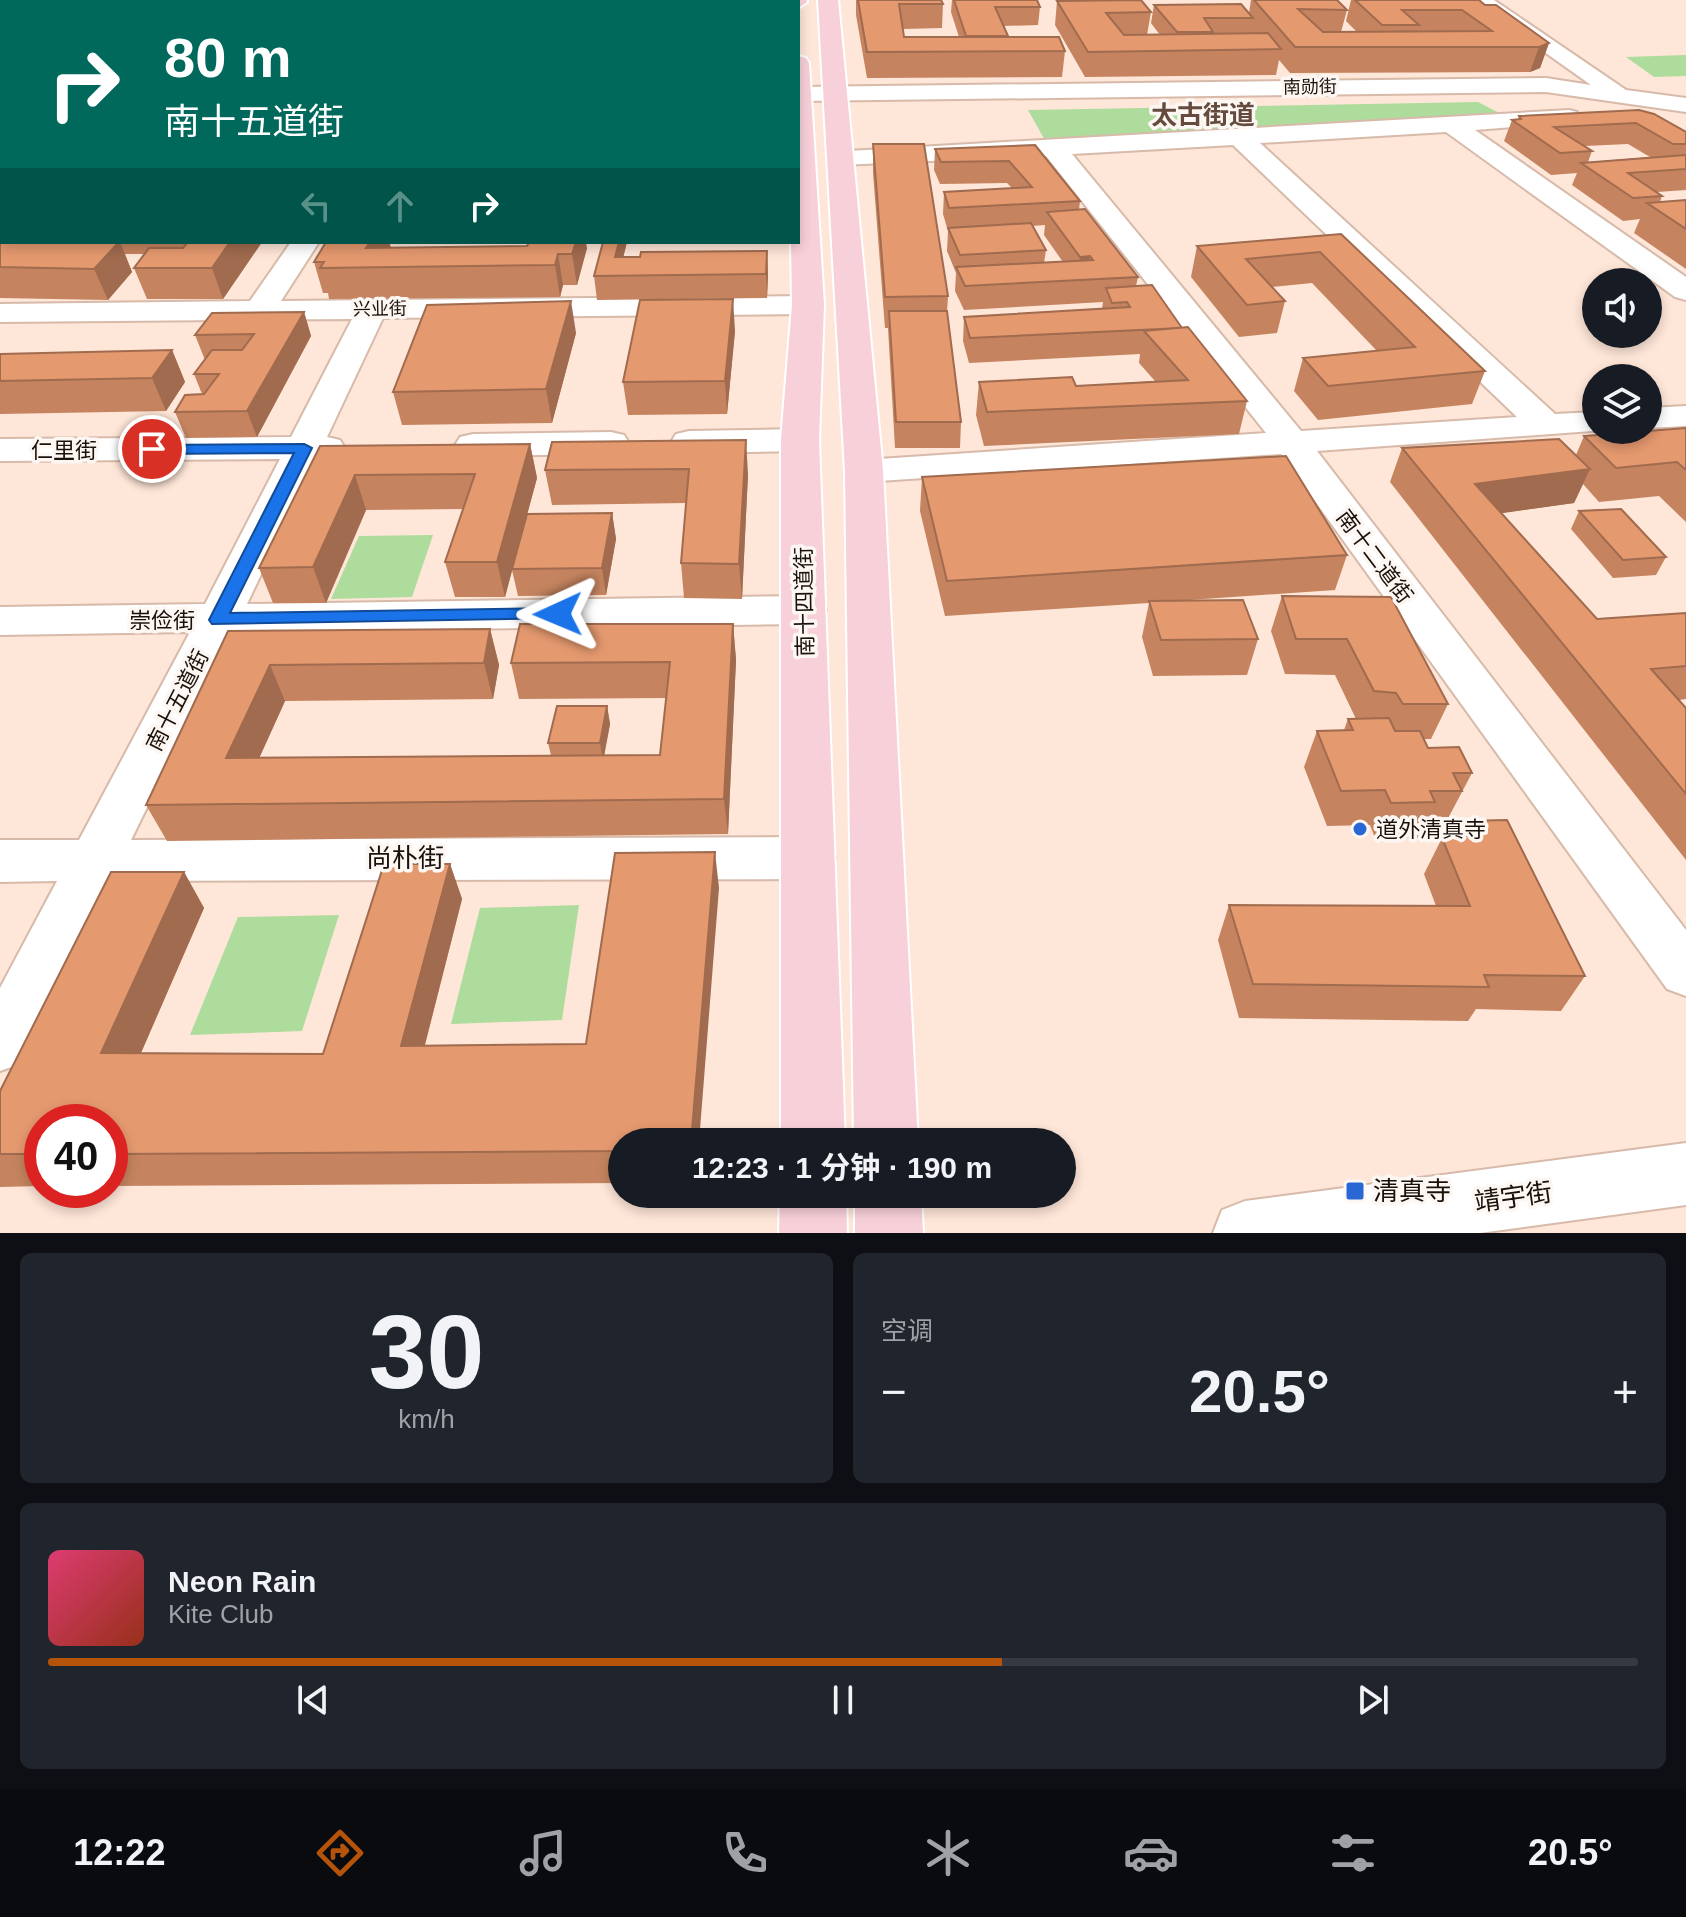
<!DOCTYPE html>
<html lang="zh">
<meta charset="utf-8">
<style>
:root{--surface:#171b24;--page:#20242c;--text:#f1f3f6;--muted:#9ea1a6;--line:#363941;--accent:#b45309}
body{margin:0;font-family:Helvetica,"Noto Sans SC",sans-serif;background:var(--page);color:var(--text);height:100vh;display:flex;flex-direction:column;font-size:30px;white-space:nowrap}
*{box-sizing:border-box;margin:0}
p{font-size:26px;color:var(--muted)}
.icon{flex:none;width:44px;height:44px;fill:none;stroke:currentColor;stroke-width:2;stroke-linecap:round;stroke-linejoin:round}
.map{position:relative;height:1233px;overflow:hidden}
.sheet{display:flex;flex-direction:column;gap:20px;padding:20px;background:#0d0f14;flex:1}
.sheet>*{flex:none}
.banner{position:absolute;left:0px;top:0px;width:800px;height:244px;box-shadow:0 4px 12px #0003;background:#00695c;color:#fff;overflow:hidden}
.buttons{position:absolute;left:1582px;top:268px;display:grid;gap:16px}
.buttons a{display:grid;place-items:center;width:80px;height:80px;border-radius:50%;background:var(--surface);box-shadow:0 4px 12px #0003;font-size:40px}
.speed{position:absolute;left:24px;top:1104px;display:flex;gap:16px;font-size:40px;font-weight:700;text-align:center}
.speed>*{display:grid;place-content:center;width:104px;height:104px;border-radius:50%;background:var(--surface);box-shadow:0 4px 12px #0003;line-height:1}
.speed .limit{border:12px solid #d22;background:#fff;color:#111}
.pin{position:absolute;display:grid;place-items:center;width:68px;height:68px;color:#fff;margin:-34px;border:4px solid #fff;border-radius:50%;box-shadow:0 2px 8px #0007}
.me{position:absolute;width:88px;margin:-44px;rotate:269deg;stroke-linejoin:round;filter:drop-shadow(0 0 6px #0008)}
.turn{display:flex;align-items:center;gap:28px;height:168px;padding:0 32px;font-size:36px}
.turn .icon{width:104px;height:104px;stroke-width:2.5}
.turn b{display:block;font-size:56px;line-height:68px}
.lanes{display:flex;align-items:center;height:76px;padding:0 32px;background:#0003;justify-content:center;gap:40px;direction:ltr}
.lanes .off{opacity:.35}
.big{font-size:60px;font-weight:700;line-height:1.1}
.sheet .card{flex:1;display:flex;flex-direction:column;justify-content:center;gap:12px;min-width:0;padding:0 28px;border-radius:12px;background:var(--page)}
.sheet .dial{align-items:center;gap:0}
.dial b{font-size:104px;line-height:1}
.song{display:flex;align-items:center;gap:24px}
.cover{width:96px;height:96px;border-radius:12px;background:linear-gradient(135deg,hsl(340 70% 55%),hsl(10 70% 35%))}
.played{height:8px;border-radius:4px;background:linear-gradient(90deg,var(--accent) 60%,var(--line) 60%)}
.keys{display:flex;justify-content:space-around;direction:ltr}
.heat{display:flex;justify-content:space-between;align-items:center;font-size:44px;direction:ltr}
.sheet .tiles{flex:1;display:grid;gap:20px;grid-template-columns:1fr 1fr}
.card:last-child{grid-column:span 2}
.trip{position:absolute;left:608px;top:1128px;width:468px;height:80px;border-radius:40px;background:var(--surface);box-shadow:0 4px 12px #0003;font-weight:700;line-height:80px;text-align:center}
.menu{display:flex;height:128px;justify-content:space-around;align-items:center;background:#090b0e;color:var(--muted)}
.menu .icon{width:56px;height:56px}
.menu .selected{color:var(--accent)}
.menu b{font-size:36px;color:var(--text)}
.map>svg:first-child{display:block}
</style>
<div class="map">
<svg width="1686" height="1233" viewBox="0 0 1686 1233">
<rect width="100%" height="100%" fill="#fee6d8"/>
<g fill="#addc9c">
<polygon points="1686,55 1686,76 1654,77 1626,57"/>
<polygon points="1478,102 1501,114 1046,142 1028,110"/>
<polygon points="433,535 412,597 331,599 359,536"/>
<polygon points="579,905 562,1020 451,1024 480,908"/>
<polygon points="339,915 302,1031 190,1035 238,917"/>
</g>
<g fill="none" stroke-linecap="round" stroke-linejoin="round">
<g stroke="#d7baa9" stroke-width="4">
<g id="secondary">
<polygon points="443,0 463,0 442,2"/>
<polygon points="1471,0 1494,0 1626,90 1686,98 1686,112 1546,92 798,101 798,87 1546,78 1591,85"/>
<rect x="0" y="99" width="2" height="14"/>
<path d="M1569,110l8,2 4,5 -4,5 -102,8 211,147v23l-11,-3 -229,-165 -186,11 295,271 41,-2v18h10l-289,21 369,479v66l-19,-7 -386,-535 -417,28 -13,-3 -5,-8 5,-8 13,-3 402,-27 -220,-277 -206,9 -9,-3 -4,-5 4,-5zM1233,145l284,272 -216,14 -229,-277z"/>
<polygon points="291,242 319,242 281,301 808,296 819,298 823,305 819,312 808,314 383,318 327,437 340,440 345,448 340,456 316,459 247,604 805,596 820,600 826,610 820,620 805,624 233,632 131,840 810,837 828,843 835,858 828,873 810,879 110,881 20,1064 0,1071 0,988 57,881 0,882 0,840 79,840 190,632 0,635 0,607 205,604 280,459 0,461 0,439 291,437 352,319 0,322 0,304 250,301"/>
<polygon points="1686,406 1686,426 1648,428 1648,408"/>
<polygon points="800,429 813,432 818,440 813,448 800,451 689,453 676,450 671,442 676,434 689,431"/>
<polygon points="611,432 624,435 629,443 624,451 611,454 473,456 460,453 455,445 460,437 473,434"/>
<polygon points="1686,1143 1686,1205 1480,1233 1213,1233 1222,1210 1245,1201"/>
</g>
</g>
<g stroke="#fff" stroke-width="4">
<g id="primary">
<polygon points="787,0 807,0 807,2 798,8 798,2"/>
<polygon points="818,0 838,0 883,471 918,1142 854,1142 845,471"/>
<polygon points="798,56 806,58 809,63 824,305 819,440 845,1142 781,1142 781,440 792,305 791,242 798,242"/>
<polygon points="780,1194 846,1194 847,1233 779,1233"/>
<polygon points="855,1194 921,1194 923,1233 855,1233"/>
</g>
</g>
<use href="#secondary" fill="#fff" fill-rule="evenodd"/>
<use href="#primary" fill="#f8d0d9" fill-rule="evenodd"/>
</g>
<g fill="#c5845f" fill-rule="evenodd">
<polygon points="0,0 177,0 177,2 2,2 2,94 0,94"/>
<polygon points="224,0 299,0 299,2 222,2"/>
<rect x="307" y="0" width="127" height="2"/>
<polygon points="574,0 710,0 710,2 573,2"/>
<polygon points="856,0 941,0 943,4 942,28 903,29 904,37 959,37 951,12 952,0 1037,0 1040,7 1038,25 1003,26 1008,37 1065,51 1062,77 867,78 856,15"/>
<polygon points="1238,0 1337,0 1347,10 1341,32 1357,32 1346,21 1351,0 1479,0 1485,5 1549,43 1540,68 1530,72 1290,73 1279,60 1276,75 1085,77 1055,25 1057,1 1151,12 1147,35 1160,35 1151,23 1154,5 1249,13 1251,0"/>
<path d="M1639,110l47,22v58l-29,2 5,4 -2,6 26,-2v69l-52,-36 6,-14 -17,2 -51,-36 5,-12 -26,2 -47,-34 8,-21 6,-1 1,-3zM1628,144l22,13 -62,5 4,-11 -7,-5z"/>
<polygon points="873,144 948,296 947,312 961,422 960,448 895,448 888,328 885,328 873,173"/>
<path d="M1035,145l45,56 -1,9 59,67 -2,9 46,42 65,73 -8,33 -255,12 -8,-31 3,-33 97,4 79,-5 -16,-18 1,-9 -171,9 -6,-22 1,-24 138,-8 1,-7 -139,8 -9,-19 1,-18 -9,-22 1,-20 -5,-17 1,-22 68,-4 -5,-5 -67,1 -6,-14 1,-21zM1045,225l-1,10 19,27 -19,1 2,-13 -14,-24z"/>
<polygon points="0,210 2,242 262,242 223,299 147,299 134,268 145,254 125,254 132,272 108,300 0,298"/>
<polygon points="1341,234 1485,371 1472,404 1318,420 1294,391 1303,358 1377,351 1312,283 1272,287 1285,301 1277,333 1239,337 1191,277 1197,246"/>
<polygon points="326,242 389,242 391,247 587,248 577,285 563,285 560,297 329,299 328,293 323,293 314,262"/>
<polygon points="627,242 623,257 767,251 768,274 767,298 597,300 594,276"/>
<polygon points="304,312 311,336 257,437 186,438 175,412 202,394 194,374 205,360 195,335"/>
<polygon points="735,331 727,414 628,415 623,382"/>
<polygon points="576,333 552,423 402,425 393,392"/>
<polygon points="172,350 185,382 166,411 0,414 0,354"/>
<polygon points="1686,428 1686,522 1659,496 1599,502 1583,484 1574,503 1501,513 1597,619 1686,613 1686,699 1679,700 1686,708 1686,860 1390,482 1402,448 1576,455 1584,436"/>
<polygon points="552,442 748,474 742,599 684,598 681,563 686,503 552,505 545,470"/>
<polygon points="530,444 537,478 527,514 612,513 616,539 606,595 518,596 512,570 505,597 455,597 445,562 463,509 366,510 326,603 273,603 259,568 320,446"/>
<polygon points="922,477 1347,555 1335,590 1175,601 1258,639 1247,675 1153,676 1142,637 1149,603 945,616 920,511"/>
<polygon points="1579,511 1666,557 1656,575 1613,578 1571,529"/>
<polygon points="1282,596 1448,704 1431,739 1424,739 1428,748 1472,773 1444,826 1423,827 1418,838 1375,838 1370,825 1327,826 1304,767 1317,731 1344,730 1348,719 1356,719 1335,675 1285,674 1271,631"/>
<polygon points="733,624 736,660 728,834 167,841 146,805 228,631 490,629 499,665 493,699 285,701 259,758 551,755 548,743 607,706 610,724 604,755 660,755 667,698 519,699 511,663"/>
<polygon points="1462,821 1585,976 1561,1011 1476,1009 1468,1021 1239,1018 1218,940 1229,905 1436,906 1424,874 1442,838 1454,837"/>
<polygon points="450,864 462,899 425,1045 586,1044 719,888 622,1142 622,1183 110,1186 110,1122 42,1122 42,1186 0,1187 0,1091 184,872 204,908 141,1053 323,1054"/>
</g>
<g fill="#a06b4e">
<polygon points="156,0 177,0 177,2 153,2"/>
<rect x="289" y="0" width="10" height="2"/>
<polygon points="417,0 434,0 434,2 416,2"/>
<polygon points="2,37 2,68 0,68 0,38"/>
<polygon points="1549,43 1540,68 1530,72 1539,47"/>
<polygon points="2,125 2,164 0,165 0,127"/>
<polygon points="120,242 132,272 108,300 94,269"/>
<polygon points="230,242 262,242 223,299 212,268"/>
<polygon points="370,242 389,242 391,249 366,248"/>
<polygon points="576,242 586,242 587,248 577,285 572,254"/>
<polygon points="619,242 627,242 619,275 615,257"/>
<polygon points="767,251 768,274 767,298 766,274"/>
<polygon points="558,254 563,285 560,297 555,265"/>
<polygon points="1090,256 1087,280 1077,280 1080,257"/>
<polygon points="733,299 735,331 727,414 725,381"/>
<polygon points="571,301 576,333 552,423 546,389"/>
<polygon points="304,312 311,336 257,437 247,411"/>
<polygon points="172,350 185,382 166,411 152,378"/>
<polygon points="746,440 748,474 742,599 739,564"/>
<polygon points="530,444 537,478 505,597 497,562"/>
<polygon points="1590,469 1574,503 1461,519 1475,484"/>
<polygon points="355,475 366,510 326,603 313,567"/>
<polygon points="612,513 616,539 606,595 602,568"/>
<polygon points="733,624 736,660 728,834 724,799"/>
<polygon points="490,629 499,665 493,699 484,663"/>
<polygon points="270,665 285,701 243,794 226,758"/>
<polygon points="607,706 610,724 603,762 600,743"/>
<polygon points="715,852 719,888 699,1142 691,1142"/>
<polygon points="450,864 462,899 416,1079 401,1046"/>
<polygon points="184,872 204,908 126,1087 101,1053"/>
</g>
<g fill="#e5996f" stroke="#a06b4e" stroke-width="2">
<polygon points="119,0 156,0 153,2 117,2"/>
<polygon points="224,0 289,0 222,2"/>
<polygon points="381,0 417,0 416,2 380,2"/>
<polygon points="574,0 610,0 609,2 573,2"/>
<rect x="722" y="0" width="44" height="2"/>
<polygon points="858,0 941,0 943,4 899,4 904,37 1059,37 1065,51 867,52"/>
<polygon points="954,0 1037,0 1040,7 995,7 1008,36 966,36"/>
<polygon points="1141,0 1151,12 1106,13 1124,35 1268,33 1281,49 1088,52 1057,1"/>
<polygon points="1254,0 1337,0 1347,10 1298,9 1323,32 1492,31 1462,10 1402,10 1419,25 1382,25 1355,0 1479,0 1485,5 1496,5 1549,43 1539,47 1295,47"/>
<polygon points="0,1 90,1 88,2 2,2 2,14 0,14"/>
<polygon points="1241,4 1253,18 1204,18 1213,32 1177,32 1154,5"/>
<polygon points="0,22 2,22 2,37 0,38"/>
<polygon points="2,54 2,68 0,68 0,56"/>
<polygon points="1639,110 1654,114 1686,132 1686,144 1673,144 1636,123 1554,127 1592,151 1560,153 1512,120 1521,119 1519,116"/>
<polygon points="0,114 2,114 2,125 0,127"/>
<polygon points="873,144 924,144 948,296 885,297"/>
<polygon points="1035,145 1080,201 949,208 944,192 1032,187 1009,161 941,162 935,149"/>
<polygon points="1686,155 1686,169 1628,173 1662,196 1633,198 1581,163"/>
<polygon points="1686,200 1686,229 1647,203"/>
<polygon points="2,208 2,242 119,242 94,269 0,267 0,210"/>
<polygon points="1085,209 1138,277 965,286 956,267 1093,260 1090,256 1080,257 1047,212"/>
<polygon points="1031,223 1046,250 960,255 948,228"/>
<polygon points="1341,234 1485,371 1328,386 1303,358 1415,347 1320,252 1246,259 1285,301 1247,305 1197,246"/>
<polygon points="188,242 230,242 212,268 134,268 149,248 183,248"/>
<polygon points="326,242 370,242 366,248 527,246 529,242 576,242 572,254 558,254 555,265 320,268 324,262 314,262"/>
<polygon points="603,242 619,242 615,257 640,257 641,252 767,251 766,274 594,276"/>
<polygon points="1152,285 1182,328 970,338 964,317 1130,307 1127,302 1112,303 1106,288"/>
<polygon points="733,299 725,381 623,382 640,300"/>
<polygon points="571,301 546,389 393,392 427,305"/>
<polygon points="889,311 947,311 961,422 896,422"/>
<polygon points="304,312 247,411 175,412 185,395 204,394 219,374 194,374 212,350 242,350 254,334 195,335 212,313"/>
<polygon points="1188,327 1247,401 987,412 979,382 1072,377 1076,386 1188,380 1144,331"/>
<polygon points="172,350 152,378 0,381 0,354"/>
<polygon points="1686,428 1686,470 1677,462 1616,468 1584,436"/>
<polygon points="1559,439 1590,469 1475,484 1597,619 1686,613 1686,666 1651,669 1686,708 1686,794 1402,448"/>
<polygon points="746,440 739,564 681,563 689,469 545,470 552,442"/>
<polygon points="530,444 497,562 445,562 475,474 355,475 313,567 259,568 320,446"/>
<polygon points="1286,456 1347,555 947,581 922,477"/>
<polygon points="1621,509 1666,557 1623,560 1579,511"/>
<polygon points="612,513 602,568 512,569 527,514"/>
<polygon points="1282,596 1391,597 1448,704 1403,704 1396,693 1374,691 1347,639 1296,639"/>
<polygon points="1243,600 1258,639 1161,640 1149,601"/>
<polygon points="520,624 733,624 724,799 146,805 228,631 490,629 484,663 270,665 226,758 660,755 670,662 511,663"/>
<polygon points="557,706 607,706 600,743 548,743"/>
<polygon points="1389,718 1395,731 1420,731 1428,748 1459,747 1472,773 1453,773 1462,791 1430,791 1435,802 1391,803 1385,790 1341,791 1317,731 1353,730 1348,719"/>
<polygon points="1507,820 1585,976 1484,975 1489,987 1253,984 1229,905 1470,906 1442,838 1468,836 1462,821"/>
<polygon points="715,852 691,1142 622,1142 622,1151 110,1154 110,1122 42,1122 42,1154 0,1154 0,1091 111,872 184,872 101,1053 323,1054 384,864 450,864 401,1046 586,1044 615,853"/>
</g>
<polygon fill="#1a73e8" stroke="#114b97" stroke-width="2" points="304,444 312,448 230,613 558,608 564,610 567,614 564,618 212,624 209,620 294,453 152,454 144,449 152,445"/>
<g fill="#2967d4" stroke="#fdf7f4" stroke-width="3">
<circle cx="1360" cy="829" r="8"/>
<rect x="1345" y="1181" width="20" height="20" rx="4"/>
</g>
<g text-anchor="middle" stroke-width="7" stroke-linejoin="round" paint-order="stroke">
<g font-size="18" fill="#1b110b" stroke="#fdf7f4">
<text transform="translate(1310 87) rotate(-1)" y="6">南勋街</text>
<text transform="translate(380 309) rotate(-1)" y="6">兴业街</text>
</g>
<g font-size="22" fill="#1b110b" stroke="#fdf7f4">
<text x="64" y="458">仁里街</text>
<text transform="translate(1375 556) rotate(53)" y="8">南十二道街</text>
<text transform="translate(804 602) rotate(-91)" y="8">南十四道街</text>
<text x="162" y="628">崇俭街</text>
<text transform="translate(177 700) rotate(-63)" y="8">南十五道街</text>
</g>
<g font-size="22" fill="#1b110b" stroke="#fdf7f4" text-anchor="start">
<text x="1376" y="837">道外清真寺</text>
</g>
<g font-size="26" font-weight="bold" fill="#644b3d" stroke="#fdf7f4">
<text x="1203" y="124">太古街道</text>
</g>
<g font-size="26" fill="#1b110b" stroke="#fdf7f4">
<text x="405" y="867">尚朴街</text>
<text transform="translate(1513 1197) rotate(-8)" y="9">靖宇街</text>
</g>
<g font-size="26" fill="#1b110b" stroke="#fdf7f4" text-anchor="start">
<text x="1373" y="1200">清真寺</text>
</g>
</g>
</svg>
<div class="buttons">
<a><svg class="icon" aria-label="sound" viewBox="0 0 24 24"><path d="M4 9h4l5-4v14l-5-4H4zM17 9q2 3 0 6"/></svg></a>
<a><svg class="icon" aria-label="layers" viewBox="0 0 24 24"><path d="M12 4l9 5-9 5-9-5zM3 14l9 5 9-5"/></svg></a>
</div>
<div class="speed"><div class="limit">40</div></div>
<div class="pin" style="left:152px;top:449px;background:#d93025"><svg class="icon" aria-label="arrive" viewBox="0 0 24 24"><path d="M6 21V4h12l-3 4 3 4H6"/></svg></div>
<svg class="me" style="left:558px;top:614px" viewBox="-20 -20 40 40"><path d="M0-17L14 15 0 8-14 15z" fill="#1a73e8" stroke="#fff" stroke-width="4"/></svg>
<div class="trip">12:23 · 1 分钟 · 190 m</div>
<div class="banner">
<div class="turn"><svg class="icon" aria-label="right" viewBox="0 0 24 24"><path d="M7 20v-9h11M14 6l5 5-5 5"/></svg><div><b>80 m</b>南十五道街</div></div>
<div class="lanes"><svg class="icon off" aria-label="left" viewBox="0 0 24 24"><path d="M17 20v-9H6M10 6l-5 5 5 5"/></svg><svg class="icon off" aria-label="ahead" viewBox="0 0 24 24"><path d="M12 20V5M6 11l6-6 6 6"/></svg><svg class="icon" aria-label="right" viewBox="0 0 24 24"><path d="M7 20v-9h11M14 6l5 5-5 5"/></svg></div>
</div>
</div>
<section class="sheet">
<div class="tiles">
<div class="card dial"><b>30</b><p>km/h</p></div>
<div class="card"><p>空调</p>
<div class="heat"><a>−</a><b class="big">20.5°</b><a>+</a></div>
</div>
<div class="card">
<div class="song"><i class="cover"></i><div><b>Neon Rain</b><p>Kite Club</p></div></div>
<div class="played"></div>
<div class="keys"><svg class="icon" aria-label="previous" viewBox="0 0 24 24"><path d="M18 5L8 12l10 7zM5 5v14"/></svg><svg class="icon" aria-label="pause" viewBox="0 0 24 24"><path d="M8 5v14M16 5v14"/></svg><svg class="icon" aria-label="next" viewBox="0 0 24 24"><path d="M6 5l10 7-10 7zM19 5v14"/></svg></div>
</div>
</div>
</section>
<nav class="menu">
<b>12:22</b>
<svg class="icon selected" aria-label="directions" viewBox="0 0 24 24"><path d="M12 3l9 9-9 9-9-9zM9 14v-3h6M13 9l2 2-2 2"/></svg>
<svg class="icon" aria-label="music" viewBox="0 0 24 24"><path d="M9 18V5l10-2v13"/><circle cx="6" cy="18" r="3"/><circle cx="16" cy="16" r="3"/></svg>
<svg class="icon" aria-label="phone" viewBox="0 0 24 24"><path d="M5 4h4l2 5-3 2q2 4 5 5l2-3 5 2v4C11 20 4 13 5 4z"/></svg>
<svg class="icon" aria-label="climate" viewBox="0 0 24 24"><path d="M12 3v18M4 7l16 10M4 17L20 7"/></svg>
<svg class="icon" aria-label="car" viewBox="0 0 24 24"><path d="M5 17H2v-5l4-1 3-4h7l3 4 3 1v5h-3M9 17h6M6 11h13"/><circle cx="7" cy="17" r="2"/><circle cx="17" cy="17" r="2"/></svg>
<svg class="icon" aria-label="filters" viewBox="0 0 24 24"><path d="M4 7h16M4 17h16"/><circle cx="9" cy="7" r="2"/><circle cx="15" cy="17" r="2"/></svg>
<b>20.5°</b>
</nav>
